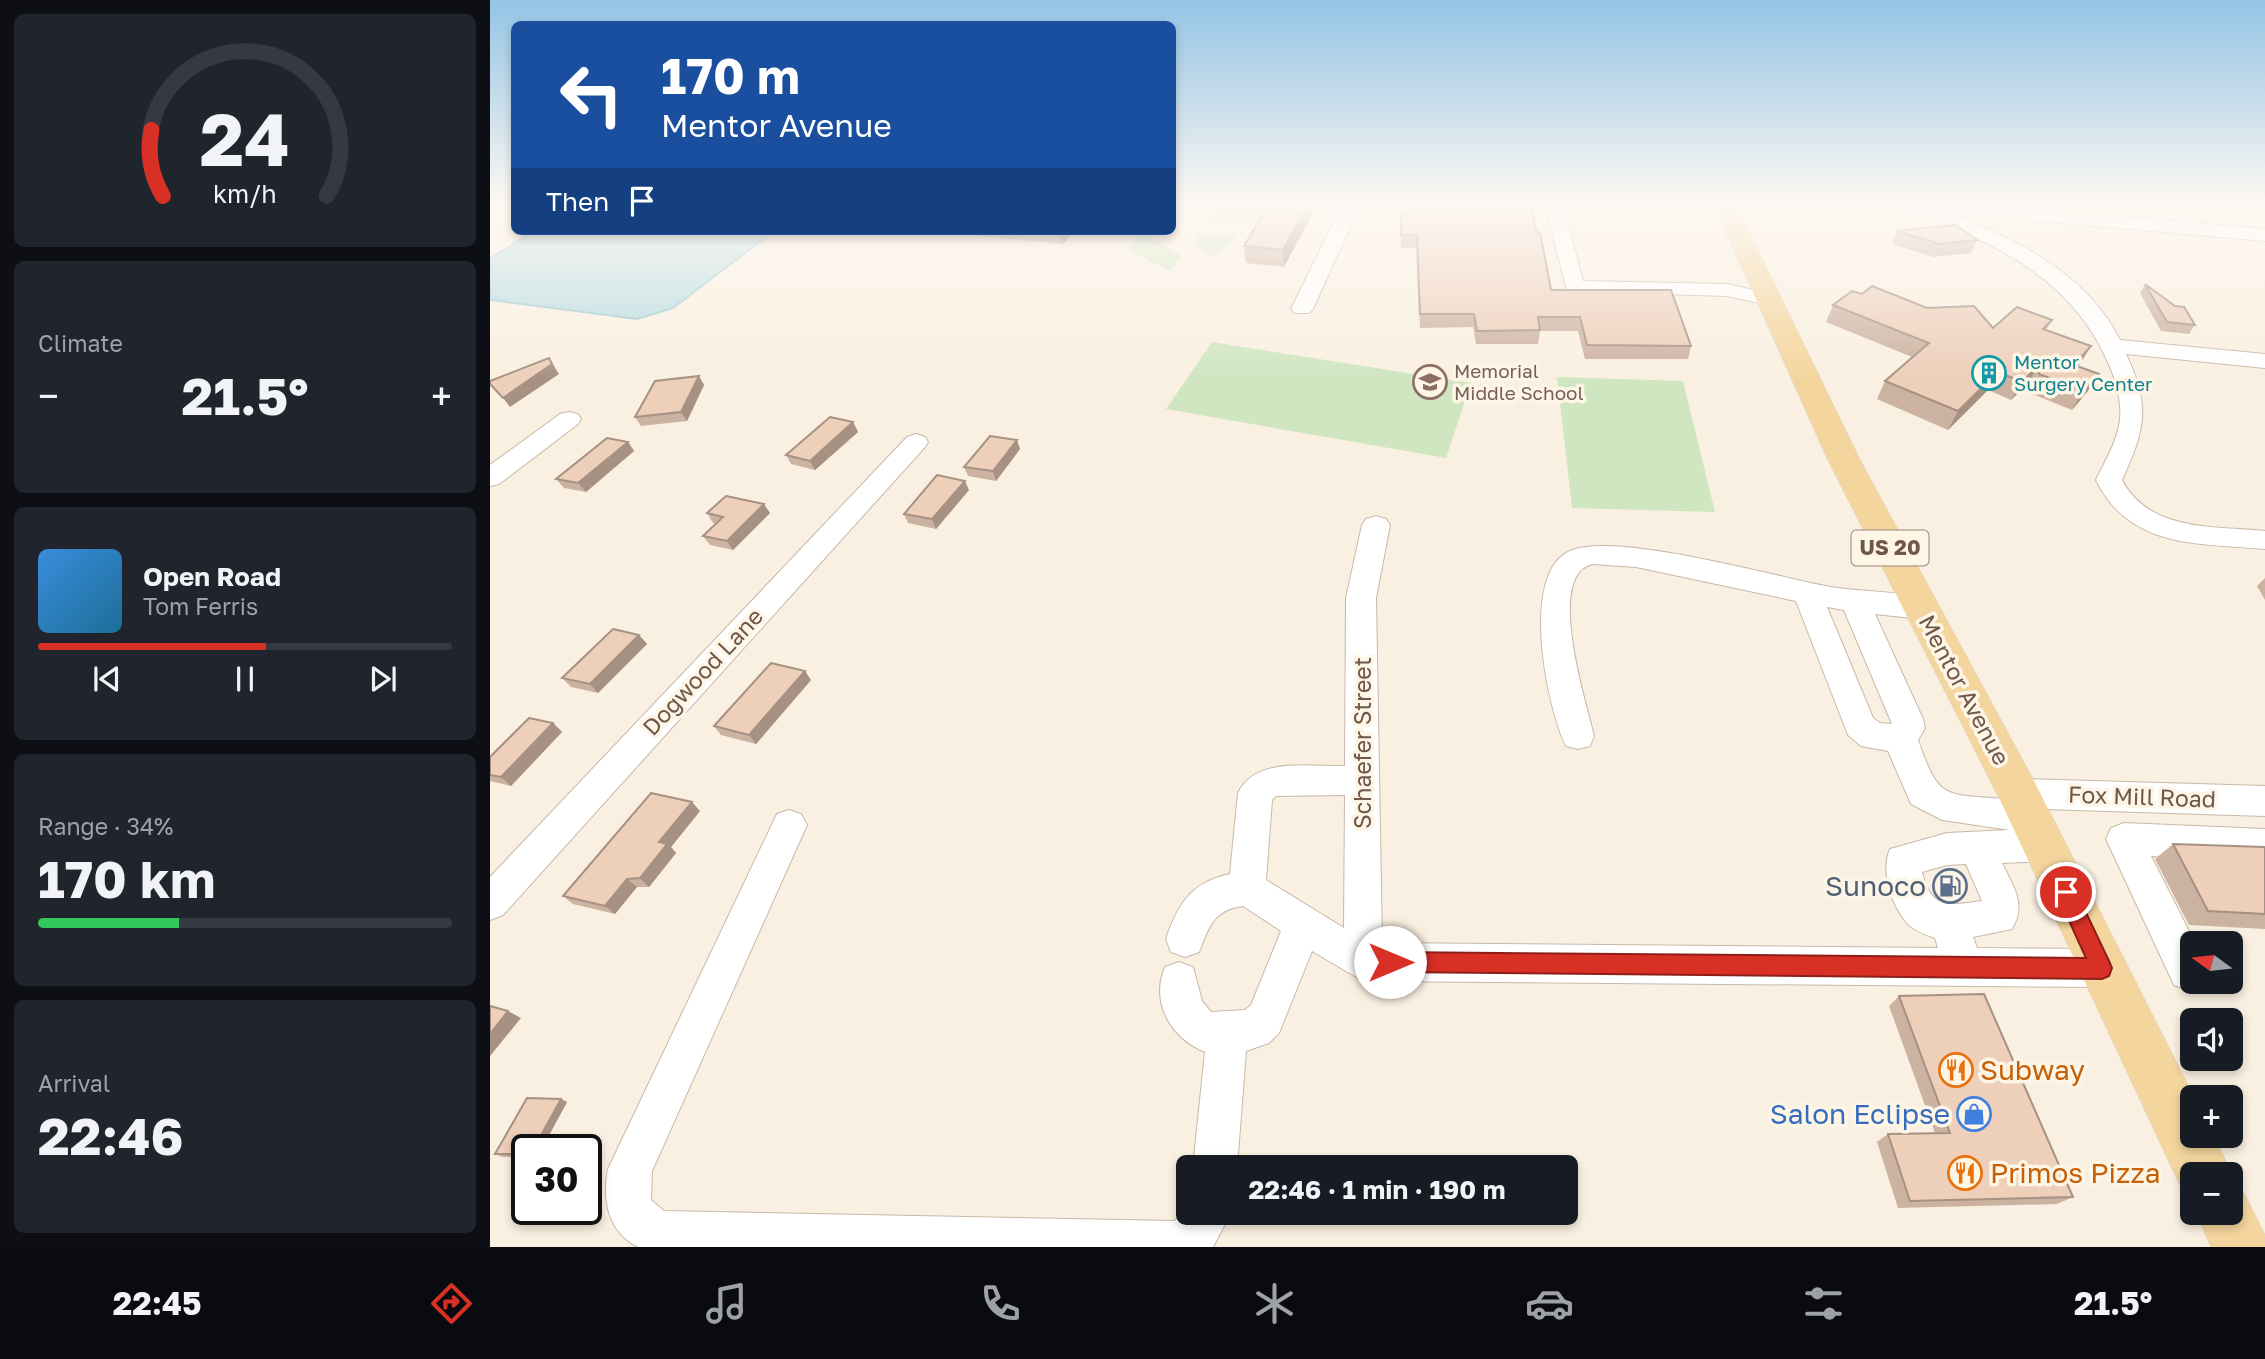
<!DOCTYPE html>
<meta charset="utf-8">
<style>
:root{--surface:#171b24;--page:#20242c;--text:#f1f3f6;--muted:#9ea1a6;--line:#363941;--accent:#d93025}
body{margin:0;font-family:"Golos Text",sans-serif;background:var(--page);color:var(--text);height:100vh;display:flex;flex-direction:column;font-size:26px;white-space:nowrap}
*{box-sizing:border-box;margin:0}
p{font-size:23px;color:var(--muted)}
.icon{flex:none;width:38px;height:38px;fill:none;stroke:currentColor;stroke-width:2;stroke-linecap:round;stroke-linejoin:round}
.map{position:relative;flex:1;overflow:hidden}
.details{display:flex;flex-direction:column;gap:14px;padding:14px;background:#0d0f14;width:490px}
.details>*{flex:none}
.banner{position:absolute;left:21px;top:21px;width:665px;height:214px;border-radius:10px;box-shadow:0 4px 10px #0003;background:#1a4fa0;color:#fff;overflow:hidden}
.needle{width:46px;rotate:285deg}
.fabs{position:absolute;left:1690px;top:931px;display:grid;gap:14px}
.fabs a{display:grid;place-items:center;width:63px;height:63px;border-radius:10px;background:var(--surface);box-shadow:0 4px 10px #0003;font-size:35px}
.speed{position:absolute;left:21px;top:1134px;display:flex;gap:14px;font-size:35px;font-weight:700;text-align:center}
.speed>*{display:grid;place-content:center;width:91px;height:91px;border-radius:50%;background:var(--surface);box-shadow:0 4px 10px #0003;line-height:1}
.speed .limit{border:4px solid #111;border-radius:10px;background:#fff;color:#111}
.pin{position:absolute;display:grid;place-items:center;width:60px;height:60px;color:#fff;margin:-30px;border:4px solid #fff;border-radius:50%;box-shadow:0 2px 7px #0007}
.me{position:absolute;width:77px;margin:-38px;rotate:90deg;stroke-linejoin:round;filter:drop-shadow(0 0 5px #0008)}
.turn{display:flex;align-items:center;gap:24px;height:147px;padding:0 35px;font-size:32px}
.turn .icon{width:91px;height:91px;stroke-width:2.5}
.turn b{display:block;font-size:49px;line-height:60px}
.then{display:flex;align-items:center;height:66px;padding:0 35px;background:#0003;gap:14px;font-size:26px}
.big{font-size:52px;font-weight:700;line-height:1.1}
.details .card{flex:1;display:flex;flex-direction:column;justify-content:center;gap:10px;min-width:0;padding:0 24px;border-radius:10px;background:var(--page)}
.details .dial{align-items:center;gap:0}
.dial svg{height:182px;overflow:visible;fill:none;stroke:var(--line);stroke-width:7;stroke-linecap:round;text-anchor:middle}
.dial text{fill:var(--text);stroke:none}
.song{display:flex;align-items:center;gap:21px}
.cover{width:84px;height:84px;border-radius:10px;background:linear-gradient(135deg,hsl(210 70% 55%),hsl(200 70% 35%))}
.played{height:7px;border-radius:4px;background:linear-gradient(90deg,var(--accent) 55%,var(--line) 55%)}
.keys{display:flex;justify-content:space-around;direction:ltr}
.heat{display:flex;justify-content:space-between;align-items:center;font-size:38px;direction:ltr}
.charge{height:10px;border-radius:5px;background:linear-gradient(90deg,#34c759 34%,var(--line) 0)}
.trip{position:absolute;left:686px;top:1155px;width:402px;height:70px;border-radius:10px;background:var(--surface);box-shadow:0 4px 10px #0003;font-weight:700;line-height:70px;text-align:center}
.menu{display:flex;height:112px;justify-content:space-around;align-items:center;background:#090b0e;color:var(--muted)}
.menu .icon{width:49px;height:49px}
.menu .active{color:var(--accent)}
.menu b{font-size:32px;color:var(--text)}
main{display:flex;flex:1;min-height:0}
.map>svg:first-child{display:block}
</style>
<main>
<section class="details">
<div class="card dial"><svg viewBox="0 0 100 80">
<path d="M14 69A42 42 0 1 1 86 69"/>
<path d="M14 69A42 42 0 0 1 9 40" stroke="#d93025"/>
<text x="50" y="56" font-size="32" font-weight="700">24</text>
<text x="50" y="72" font-size="11">km/h</text>
</svg></div>
<div class="card"><p>Climate</p>
<div class="heat"><a>−</a><b class="big">21.5°</b><a>+</a></div>
</div>
<div class="card">
<div class="song"><i class="cover"></i><div><b>Open Road</b><p>Tom Ferris</p></div></div>
<div class="played"></div>
<div class="keys"><svg class="icon" aria-label="previous" viewBox="0 0 24 24"><path d="M18 5L8 12l10 7zM5 5v14"/></svg><svg class="icon" aria-label="pause" viewBox="0 0 24 24"><path d="M8 5v14M16 5v14"/></svg><svg class="icon" aria-label="next" viewBox="0 0 24 24"><path d="M6 5l10 7-10 7zM19 5v14"/></svg></div>
</div>
<div class="card"><p>Range · 34%</p><b class="big">170 km</b><div class="charge"></div></div>
<div class="card"><p>Arrival</p><b class="big">22:46</b></div>
</section>
<div class="map">
<svg width="1775" height="1247" viewBox="0 0 1775 1247">
<rect width="100%" height="100%" fill="#faf0e1"/>
<g fill="#cfe6c1">
<polygon points="726,205 774,205 764,223 717,218"/>
<polygon points="652,232 691,256 680,271 638,250"/>
<polygon points="706,233 743,236 746,239 722,256 703,244"/>
<polygon points="722,342 981,383 956,458 676,409"/>
<polygon points="1067,377 1193,381 1225,512 1082,508"/>
</g>
<polygon fill="#b7dbe1" stroke="#9ecad2" stroke-width="2" points="43,231 284,231 183,308 147,319 0,300 0,259"/>
<g fill="none" stroke-linecap="round" stroke-linejoin="round">
<g stroke="#c9b8a9" stroke-width="2">
<g id="minor">
<polygon points="852,205 870,205 823,309 819,313 805,313 801,309"/>
<polygon points="1055,205 1073,205 1093,281 1237,284 1285,295 1288,299 1278,305 1237,296 1077,291"/>
<path d="M1408,205h26l12,4 1,-4h42l286,24v12l-317,-28c66,25 139,60 172,127l145,14v14l-139,-14c25,52 19,76 -4,126 27,52 93,46 143,51v18c-67,-6 -135,0 -169,-69 9,-19 21,-38 24,-60 2,-21 -5,-43 -14,-62 -39,-85 -122,-121 -205,-149z"/>
<polygon points="79,412 88,414 91,419 88,424 9,484 0,486 0,465 70,414"/>
<polygon points="426,434 435,437 438,442 435,447 13,915 0,920 0,877 417,437"/>
<path d="M886,516l10,3 4,6 -14,73 6,345 556,5 -3,-10c-8,-3 -18,-6 -25,-12 -18,-18 -30,-54 -20,-77l57,-16 63,-3 -68,-10 -31,-16 -23,-53 -27,-5 -13,-11 -52,-134 -160,-34 -43,-3c-49,10 -6,141 1,172l-4,10 -12,3 -12,-3c-19,-38 -47,-173 4,-195 45,-20 205,26 261,36 33,5 69,4 100,13l5,8 -5,8 -10,3 -46,-5 48,105 2,9 -7,12c21,60 25,54 86,59l-2,-5 5,-10 12,-5 246,7v30l-221,-7 4,8 -10,12 19,5 5,11 -5,11 -13,5 -42,2c11,23 25,41 10,66l-39,8 4,11 125,1 14,5 6,14 -6,14 -14,5 -739,-6 -51,-30 -33,82 -10,10 -23,8 -9,116h-44l12,-115c-34,-14 -55,-49 -40,-85l14,-5 14,5 9,34 9,11 34,-2 6,-5 30,-74 -38,-25c-30,4 -34,21 -44,46l-14,5 -14,-5 -5,-13c12,-36 26,-57 64,-65l8,-81c18,-37 72,-26 107,-27l1,-168 16,-73 4,-6zM1337,607l17,3 48,114 -12,-1 -7,-5zM855,795l-1,133 -78,-48 6,-80 4,-4zM1476,864l16,37c-32,4 -51,10 -60,-29l25,-7z"/>
<path d="M299,810l12,4 6,11 -155,346 -1,29 13,11 511,10 13,-19v11h43l-18,34h-575c-30,-15 -36,-47 -30,-78l169,-355z"/>
<polygon points="1634,823 1775,829 1775,861 1661,856 1705,943 1703,982 1713,982 1712,985 1698,990 1684,985 1616,839 1621,828"/>
</g>
</g>
<g stroke="#d7d0cc" stroke-width="1">
<g id="major">
<polygon points="1224,205 1246,205 1369,458 1544,781 1704,1097 1703,1136 1724,1136 1742,1174 1741,1175 1703,1174 1703,1197 1694,1194 1511,802 1337,458"/>
<polygon points="1741,1188 1754,1193 1775,1235 1775,1247 1721,1247 1706,1213 1741,1213"/>
</g>
</g>
<use href="#minor" fill="#fff" fill-rule="evenodd"/>
<use href="#major" fill="#f4d59d" fill-rule="evenodd"/>
</g>
<g fill="#ccb2a0">
<polygon points="827,205 794,267 756,263 754,246"/>
<polygon points="947,205 1061,290 1201,346 1198,359 1095,359 1088,331 1050,331 1048,344 986,344 983,327 930,328 926,248 911,248 911,212 947,212"/>
<polygon points="438,231 584,231 573,244"/>
<polygon points="1407,231 1487,240 1481,253 1444,257 1402,244"/>
<polygon points="1655,284 1705,325 1699,334 1671,331 1650,293"/>
<polygon points="1372,294 1437,308 1503,328 1562,320 1556,330 1601,346 1588,366 1609,374 1597,392 1582,410 1538,392 1537,384 1521,400 1498,390 1458,430 1387,399 1395,381 1422,357 1336,322 1343,305"/>
<polygon points="214,385 197,421 151,426 145,417"/>
<polygon points="363,422 368,432 325,470 301,464 296,455"/>
<polygon points="138,442 144,451 96,492 74,488 66,479"/>
<polygon points="530,449 506,481 478,476 474,467"/>
<polygon points="479,490 446,529 418,523 414,514"/>
<polygon points="217,513 280,513 243,550 220,545 213,536 226,523 223,523"/>
<polygon points="1775,578 1775,600 1767,586"/>
<polygon points="149,635 157,644 108,693 81,687 72,678"/>
<polygon points="321,680 266,744 231,735 224,726"/>
<polygon points="63,723 72,732 21,786 0,781 0,757"/>
<polygon points="210,811 181,847 186,853 159,887 147,887 125,914 83,904 73,896"/>
<polygon points="1683,844 1775,847 1775,929 1699,925 1665,859"/>
<polygon points="1409,996 1583,1197 1567,1204 1408,1208 1387,1142 1398,1134 1445,1133 1399,1006"/>
<polygon points="71,1099 77,1102 51,1150 37,1150 37,1157 12,1157 5,1154"/>
</g>
<g fill="#a69182">
<polygon points="817,205 827,205 794,267 793,250"/>
<polygon points="569,231 584,231 573,244"/>
<polygon points="1601,346 1590,364 1574,383 1584,365"/>
<polygon points="59,358 69,374 20,407 13,398"/>
<polygon points="1548,366 1537,384 1521,400 1532,382"/>
<polygon points="1508,372 1498,390 1458,430 1468,411"/>
<polygon points="1609,374 1597,392 1582,410 1593,391"/>
<polygon points="209,376 214,385 197,421 191,412"/>
<polygon points="363,422 368,432 325,470 320,461"/>
<polygon points="527,440 530,449 506,481 503,471"/>
<polygon points="138,442 144,451 96,492 88,483"/>
<polygon points="475,481 479,490 446,529 442,519"/>
<polygon points="274,504 280,513 243,550 237,541"/>
<polygon points="149,635 157,644 108,693 100,684"/>
<polygon points="315,671 321,680 266,744 259,735"/>
<polygon points="63,723 72,732 21,786 11,777"/>
<polygon points="202,802 210,811 181,847 186,853 159,887 150,878 169,842"/>
<polygon points="137,879 147,887 125,914 115,906"/>
<polygon points="18,1011 31,1018 0,1056 0,1034"/>
<polygon points="71,1099 77,1102 51,1150 43,1150"/>
</g>
<g fill="#edcfba" stroke="#a69182" stroke-width="2">
<polygon points="779,205 817,205 793,250 754,246"/>
<polygon points="947,205 1040,205 1047,232 1050,232 1061,290 1181,290 1201,346 1097,345 1090,317 1048,317 1050,330 987,331 984,314 930,314 927,235 911,235 911,212 948,212"/>
<polygon points="1466,225 1487,240 1450,244 1407,231"/>
<polygon points="1655,284 1685,306 1694,307 1705,325 1677,322"/>
<polygon points="1382,286 1437,308 1484,306 1503,328 1527,307 1562,320 1553,329 1601,346 1584,365 1609,374 1593,391 1549,374 1548,366 1532,382 1508,372 1468,411 1395,381 1439,343 1343,305 1362,291 1372,294"/>
<polygon points="59,358 62,364 13,398 0,384 0,381"/>
<polygon points="209,376 191,412 145,417 165,381"/>
<polygon points="340,417 363,422 320,461 296,455"/>
<polygon points="500,436 527,440 503,471 474,467"/>
<polygon points="117,438 138,442 88,483 66,479"/>
<polygon points="447,475 475,481 442,519 414,514"/>
<polygon points="236,496 274,504 237,541 213,536 233,517 217,513"/>
<polygon points="123,629 149,635 100,684 72,678"/>
<polygon points="281,663 315,671 259,735 224,726"/>
<polygon points="39,718 63,723 11,777 0,775 0,757"/>
<polygon points="161,793 202,802 169,842 177,844 150,878 137,879 115,906 73,896"/>
<polygon points="1683,844 1775,847 1775,914 1718,911"/>
<polygon points="1494,994 1583,1197 1420,1201 1398,1134 1460,1133 1409,996"/>
<polygon points="0,1006 18,1011 0,1034"/>
<polygon points="37,1098 71,1099 43,1150 37,1150 37,1154 5,1154"/>
</g>
<linearGradient id="sky" x2="0" y2="1"><stop stop-color="#94c4e5"/><stop offset="0.54" stop-color="#fdf8f2"/><stop offset="1" stop-color="#fdf8f2" stop-opacity="0"/></linearGradient>
<rect width="1775" height="379" fill="url(#sky)"/>
<polygon fill="#d93025" stroke="#8d1f18" stroke-width="2" points="1576,883 1583,885 1619,961 1622,968 1619,976 1612,979 900,972 893,969 890,962 893,955 900,952 1596,958 1566,892 1569,885"/>
<defs>
<g id="building-ring" transform="scale(1.75)"><circle r="9.5" fill="#fdf5e6" stroke="#0f9aa8" stroke-width="1.5"/><path d="M-4-6H4V6H1V3H-1V6H-4ZM-2.5-4.3h1.7v1.8h-1.7ZM.8-4.3h1.7v1.8H.8ZM-2.5-1h1.7V.8h-1.7ZM.8-1h1.7V.8H.8Z" fill="#0f9aa8"/></g>
<g id="school-ring" transform="scale(1.75)"><circle r="9.5" fill="#fdf5e6" stroke="#8d6e63" stroke-width="1.5"/><path d="M0-5L7-2L0 1L-7-2ZM-4 1L0 2.5L4 1V4Q0 6-4 4Z" fill="#8d6e63"/></g>
<g id="fuel-ring" transform="scale(1.75)"><circle r="9.5" fill="#fdf5e6" stroke="#5c6f8a" stroke-width="1.5"/><path d="M-5.5-6h7V0h2V4h1.3V-2.5L3-4.5l.8-.8L6-3V5H2.5V1h-1V6h-7ZM-4.2-4.7v3.2H.2V-4.7Z" fill="#5c6f8a"/></g>
<g id="restaurant-ring" transform="scale(1.75)"><circle r="9.5" fill="#fdf5e6" stroke="#e8710a" stroke-width="1.5"/><path d="M-5-6h1v4h1v-4h1v4h1v-4h1v5L-1.5 .5V6h-2V.5L-5-1ZM5-6V6H3V1.5H1.5Q1.5-4 5-6Z" fill="#e8710a"/></g>
<g id="shop-ring" transform="scale(1.75)"><circle r="9.5" fill="#fdf5e6" stroke="#3f7fe0" stroke-width="1.5"/><path d="M-5-2.5h2.3a2.7 3.5 0 0 1 5.4 0H5L5.5 6h-11ZM-1.5-2.5h3a1.5 2.3 0 0 0-3 0Z" fill="#3f7fe0"/></g>
</defs>
<g fill-rule="evenodd">
<use href="#building-ring" x="1499" y="373"/>
<use href="#school-ring" x="940" y="382"/>
<use href="#fuel-ring" x="1460" y="886"/>
<use href="#restaurant-ring" x="1466" y="1070"/>
<use href="#shop-ring" x="1484" y="1114"/>
<use href="#restaurant-ring" x="1475" y="1173"/>
</g>
<g text-anchor="middle" stroke-width="7" stroke-linejoin="round" paint-order="stroke">
<g font-size="19" fill="#0d838f" stroke="#fdf5e6" text-anchor="start">
<text x="1524" y="369">Mentor<tspan x="1524" dy="22">Surgery Center</tspan></text>
</g>
<g font-size="19" fill="#785e54" stroke="#fdf5e6" text-anchor="start">
<text x="964" y="378">Memorial<tspan x="964" dy="22">Middle School</tspan></text>
</g>
<rect fill="#fdf5e6" stroke="#9a8679" stroke-width="2" x="1361.5" y="530.5" width="77" height="35" rx="5"/>
<g font-size="21" font-weight="bold" fill="#6f574a">
<text x="1400" y="555">US 20</text>
</g>
<g font-size="23" fill="#6f574a" stroke="#fdf5e6">
<text transform="translate(213 672) rotate(-47)" y="8">Dogwood Lane</text>
<text transform="translate(1474 690) rotate(62)" y="8">Mentor Avenue</text>
<text transform="translate(873 743) rotate(-90)" y="8">Schaefer Street</text>
<text transform="translate(1652 797) rotate(2)" y="8">Fox Mill Road</text>
</g>
<g font-size="28" fill="#4e5e75" stroke="#fdf5e6" text-anchor="end">
<text x="1436" y="896">Sunoco</text>
</g>
<g font-size="28" fill="#c56008" stroke="#fdf5e6" text-anchor="start">
<text x="1490" y="1080">Subway</text>
<text x="1500" y="1183">Primos Pizza</text>
</g>
<g font-size="28" fill="#366cbe" stroke="#fdf5e6" text-anchor="end">
<text x="1460" y="1124">Salon Eclipse</text>
</g>
</g>
</svg>
<div class="fabs">
<a><svg class="needle" viewBox="-14 -14 28 28"><path d="M0-13l5 13h-10z" fill="#e53935"/><path d="M0 13l5-13h-10z" fill="#9ea1a6"/></svg></a>
<a><svg class="icon" aria-label="sound" viewBox="0 0 24 24"><path d="M4 9h4l5-4v14l-5-4H4zM17 9q2 3 0 6"/></svg></a>
<a>+</a>
<a>−</a>
</div>
<div class="speed"><div class="limit">30</div></div>
<div class="pin" style="left:1576px;top:892px;background:#d93025"><svg class="icon" aria-label="arrive" viewBox="0 0 24 24"><path d="M6 21V4h12l-3 4 3 4H6"/></svg></div>
<svg class="me" style="left:900px;top:962px" viewBox="-20 -20 40 40"><circle r="19" fill="#fff"/><path d="M0-13L10 11 0 6-10 11z" fill="#d93025"/></svg>
<div class="trip">22:46 · 1 min · 190 m</div>
<div class="banner">
<div class="turn"><svg class="icon" aria-label="left" viewBox="0 0 24 24"><path d="M17 20v-9H6M10 6l-5 5 5 5"/></svg><div><b>170 m</b>Mentor Avenue</div></div>
<div class="then">Then<svg class="icon" aria-label="arrive" viewBox="0 0 24 24"><path d="M6 21V4h12l-3 4 3 4H6"/></svg></div>
</div>
</div>
</main>
<nav class="menu">
<b>22:45</b>
<svg class="icon active" aria-label="directions" viewBox="0 0 24 24"><path d="M12 3l9 9-9 9-9-9zM9 14v-3h6M13 9l2 2-2 2"/></svg>
<svg class="icon" aria-label="music" viewBox="0 0 24 24"><path d="M9 18V5l10-2v13"/><circle cx="6" cy="18" r="3"/><circle cx="16" cy="16" r="3"/></svg>
<svg class="icon" aria-label="phone" viewBox="0 0 24 24"><path d="M5 4h4l2 5-3 2q2 4 5 5l2-3 5 2v4C11 20 4 13 5 4z"/></svg>
<svg class="icon" aria-label="climate" viewBox="0 0 24 24"><path d="M12 3v18M4 7l16 10M4 17L20 7"/></svg>
<svg class="icon" aria-label="car" viewBox="0 0 24 24"><path d="M5 17H2v-5l4-1 3-4h7l3 4 3 1v5h-3M9 17h6M6 11h13"/><circle cx="7" cy="17" r="2"/><circle cx="17" cy="17" r="2"/></svg>
<svg class="icon" aria-label="filters" viewBox="0 0 24 24"><path d="M4 7h16M4 17h16"/><circle cx="9" cy="7" r="2"/><circle cx="15" cy="17" r="2"/></svg>
<b>21.5°</b>
</nav>
